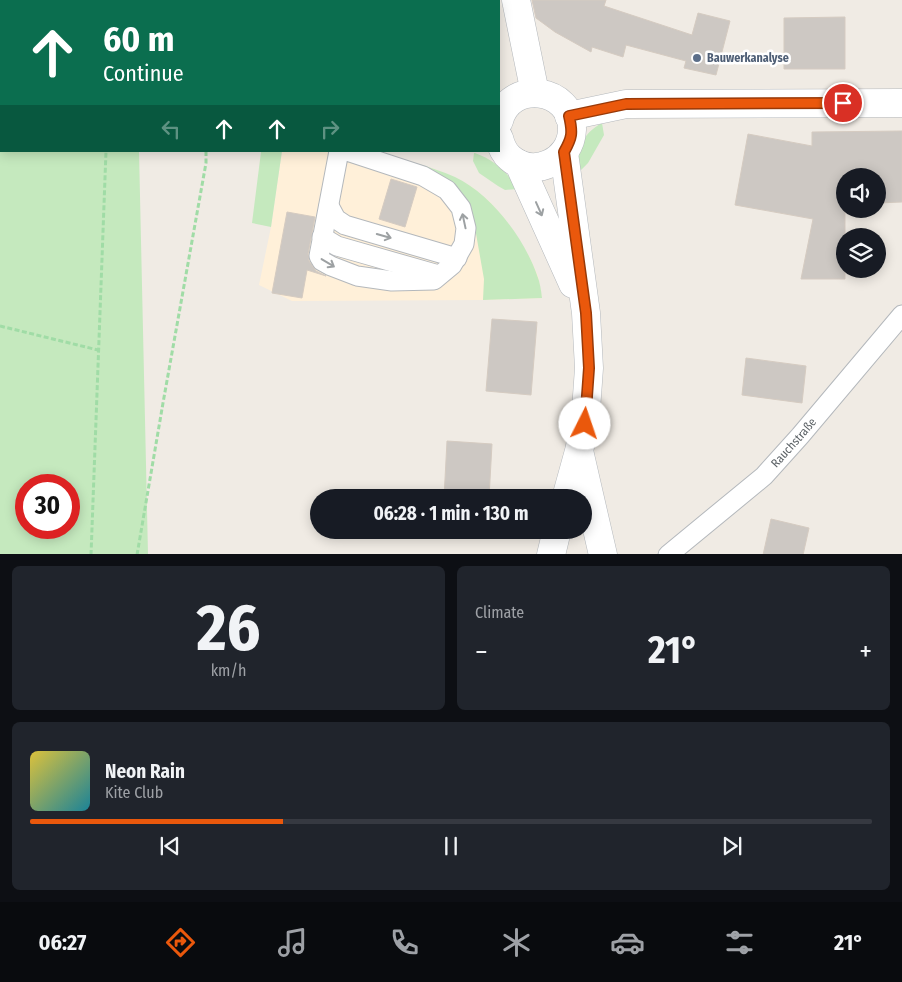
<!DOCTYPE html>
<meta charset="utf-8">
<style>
:root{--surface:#171b24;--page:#20242c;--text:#f1f3f6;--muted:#9ea1a6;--line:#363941;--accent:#ea580c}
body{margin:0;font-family:"Fira Sans Condensed",sans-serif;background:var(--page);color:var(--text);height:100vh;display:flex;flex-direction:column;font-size:19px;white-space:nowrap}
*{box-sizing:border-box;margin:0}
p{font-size:16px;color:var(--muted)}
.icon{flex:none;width:28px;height:28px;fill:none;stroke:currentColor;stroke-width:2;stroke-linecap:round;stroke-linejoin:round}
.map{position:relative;height:554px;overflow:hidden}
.drawer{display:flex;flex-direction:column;gap:12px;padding:12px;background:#0d0f14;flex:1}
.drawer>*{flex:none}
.banner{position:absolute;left:0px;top:0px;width:500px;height:152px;box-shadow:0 2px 12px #0003;background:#0b6e4f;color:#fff;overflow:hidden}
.buttons{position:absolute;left:836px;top:168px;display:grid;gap:10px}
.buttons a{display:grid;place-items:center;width:50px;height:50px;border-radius:50%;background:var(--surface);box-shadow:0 2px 12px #0003;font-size:25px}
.speed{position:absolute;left:15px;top:474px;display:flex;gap:10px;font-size:25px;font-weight:700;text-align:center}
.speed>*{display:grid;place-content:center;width:65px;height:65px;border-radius:50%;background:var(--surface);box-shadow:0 2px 12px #0003;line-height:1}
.speed .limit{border:8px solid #d22;background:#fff;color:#111}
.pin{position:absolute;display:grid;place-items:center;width:42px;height:42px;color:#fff;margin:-21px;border:2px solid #fff;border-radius:50%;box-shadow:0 1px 5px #0007}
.me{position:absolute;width:55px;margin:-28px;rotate:4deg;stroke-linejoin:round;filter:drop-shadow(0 0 4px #0008)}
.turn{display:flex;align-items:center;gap:18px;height:105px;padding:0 20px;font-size:22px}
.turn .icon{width:65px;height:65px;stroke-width:2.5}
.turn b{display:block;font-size:35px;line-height:42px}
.lanes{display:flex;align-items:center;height:48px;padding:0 20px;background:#0003;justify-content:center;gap:25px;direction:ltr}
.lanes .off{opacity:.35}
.big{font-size:38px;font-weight:700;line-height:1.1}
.drawer .tile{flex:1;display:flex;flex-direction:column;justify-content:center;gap:8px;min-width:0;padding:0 18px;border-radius:8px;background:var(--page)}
.drawer .dial{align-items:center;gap:0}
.dial b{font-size:65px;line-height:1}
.song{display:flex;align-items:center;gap:15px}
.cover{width:60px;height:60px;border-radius:8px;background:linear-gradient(135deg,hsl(50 70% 55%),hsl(190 70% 35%))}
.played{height:5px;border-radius:2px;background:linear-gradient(90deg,var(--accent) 30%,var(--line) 30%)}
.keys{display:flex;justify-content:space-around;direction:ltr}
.heat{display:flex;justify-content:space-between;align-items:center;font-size:28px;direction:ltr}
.drawer .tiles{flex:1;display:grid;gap:12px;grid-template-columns:1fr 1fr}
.tile:last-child{grid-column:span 2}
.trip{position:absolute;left:310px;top:489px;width:282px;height:50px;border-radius:25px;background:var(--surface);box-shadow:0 2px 12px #0003;font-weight:700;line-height:50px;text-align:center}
.tabs{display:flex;height:80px;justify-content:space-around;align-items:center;background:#090b0e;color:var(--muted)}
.tabs .icon{width:35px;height:35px}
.tabs .selected{color:var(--accent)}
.tabs b{font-size:22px;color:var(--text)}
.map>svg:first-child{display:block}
</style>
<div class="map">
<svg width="902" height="555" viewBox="0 0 902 555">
<rect width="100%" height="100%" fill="#f0ebe4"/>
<polygon fill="#fff0d9" points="282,151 375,151 437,170 456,178 472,187 490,202 504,218 516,235 530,258 538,276 542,298 483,300 292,301 259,285 271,227"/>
<g fill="#c5e9be" fill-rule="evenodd">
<path d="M0,0h158v1h-157v150h138l9,403h-148zM26,485h43v43h-43z"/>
<path d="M602,123l2,12 -16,28 -7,7 -6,3 -4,-5c8,-20 11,-34 31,-45z"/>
<polygon points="258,151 282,151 271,227 252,223 261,152"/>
<path d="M375,151c26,8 55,15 80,26 36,17 69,61 82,98 3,7 4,15 5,23l-59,2 1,-21 -9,-51 -4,-19 -11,-17 -11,-12z"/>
<path d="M474,153h1c19,7 33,19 42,36l-12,1 -7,-4 -19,-13 -6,-12z"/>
</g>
<g fill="#cdc8c3" stroke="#d5cbc1">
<polygon points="532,0 606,0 604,6 692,35 698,13 730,21 716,75 684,68 686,61 626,45 623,57 592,47 591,52 555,32 536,18"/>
<polygon points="845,17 845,69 784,69 784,18"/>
<polygon points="902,131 902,202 878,203 878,176 845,176 845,279 801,279 813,219 735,205 748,134 812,146 812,132"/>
<polygon points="391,179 417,187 405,227 379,219"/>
<polygon points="287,212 315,217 308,254 309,261 316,271 326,276 307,270 302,298 272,293"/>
<polygon points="492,319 537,322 531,395 486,391"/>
<polygon points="746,358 806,366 802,403 742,395"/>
<polygon points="447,441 492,444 489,498 444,498"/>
<polygon points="771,519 809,528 803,555 763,555"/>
</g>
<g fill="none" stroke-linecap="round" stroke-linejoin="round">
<g stroke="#b4b8bc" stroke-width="21">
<g id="service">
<polyline points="339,151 319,256 322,261 331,266 357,276 392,281 434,280 452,265 464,244 466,228 461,208 447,190 423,176 347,151"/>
<polyline points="329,206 336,219 345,225 457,258"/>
<polyline points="322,237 337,246 435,274"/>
<path id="s1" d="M668,555l96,-79 36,-40 102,-121"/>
</g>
</g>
<g stroke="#b4b8bc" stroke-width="29">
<g id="minor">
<polyline points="30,0 34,1"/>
<polyline points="516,0 535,93"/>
<polyline points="569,116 626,104 902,103"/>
<path d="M499,121c10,-42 74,-34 73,9 -1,31 -38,49 -62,28 -6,-5 -9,-12 -11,-20"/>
<polyline points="564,153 586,313 589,368 585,424 579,451 566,498"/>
<polyline points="519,164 573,284"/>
<polyline points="580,455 603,555"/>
<polyline points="551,555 557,530"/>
</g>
</g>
<g stroke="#a0dca6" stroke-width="3" stroke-dasharray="5 2.5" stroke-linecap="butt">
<polyline points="111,1 112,0"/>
<polyline points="0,326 98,350"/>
<polyline points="91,555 106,151"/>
<polyline points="137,555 163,403 206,163 206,151"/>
</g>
<use href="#service" stroke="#fff" stroke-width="19"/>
<use href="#minor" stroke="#fff" stroke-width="28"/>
</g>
<defs><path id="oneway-shaft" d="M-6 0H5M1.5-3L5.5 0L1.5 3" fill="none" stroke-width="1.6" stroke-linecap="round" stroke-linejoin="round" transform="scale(1.25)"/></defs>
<g stroke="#9da1a3">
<use href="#oneway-shaft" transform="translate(539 209) rotate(66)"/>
<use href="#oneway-shaft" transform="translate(464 221) rotate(-102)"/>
<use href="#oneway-shaft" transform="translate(384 236) rotate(16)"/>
<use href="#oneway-shaft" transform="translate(328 263) rotate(31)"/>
</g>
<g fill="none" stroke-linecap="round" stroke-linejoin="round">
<g stroke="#983908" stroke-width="12">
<path id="route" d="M585,424l4,-56 -3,-55 -22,-161c8,-14 9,-19 5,-36l57,-12 217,-1"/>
</g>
<use href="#route" stroke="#ea580c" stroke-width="9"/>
</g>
<circle fill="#5c6f8a" stroke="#fff" stroke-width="2" cx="697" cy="58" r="5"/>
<g text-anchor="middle" stroke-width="5" stroke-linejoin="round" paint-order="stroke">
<g font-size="12" font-weight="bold" fill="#4e5e75" stroke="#fff" text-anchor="start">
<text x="707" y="62">Bauwerkanalyse</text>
</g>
<g font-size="12" fill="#5c6266" stroke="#fff">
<text dy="4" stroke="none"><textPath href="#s1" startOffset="169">Rauchstraße</textPath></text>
</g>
</g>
</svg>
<div class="buttons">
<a><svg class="icon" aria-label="sound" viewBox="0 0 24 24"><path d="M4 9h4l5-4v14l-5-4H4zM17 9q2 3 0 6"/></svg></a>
<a><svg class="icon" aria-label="layers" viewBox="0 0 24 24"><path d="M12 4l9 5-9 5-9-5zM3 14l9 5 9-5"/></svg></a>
</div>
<div class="speed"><div class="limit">30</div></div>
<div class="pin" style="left:843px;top:103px;background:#d93025"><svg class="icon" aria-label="arrive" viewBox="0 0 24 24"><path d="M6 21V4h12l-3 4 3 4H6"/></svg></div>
<svg class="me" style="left:585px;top:424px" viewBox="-20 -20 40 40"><circle r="19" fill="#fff"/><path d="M0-13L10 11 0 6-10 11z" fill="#ea580c"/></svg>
<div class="trip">06:28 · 1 min · 130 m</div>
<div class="banner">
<div class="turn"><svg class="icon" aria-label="ahead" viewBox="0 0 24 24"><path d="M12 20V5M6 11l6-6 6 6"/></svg><div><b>60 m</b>Continue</div></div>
<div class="lanes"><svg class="icon off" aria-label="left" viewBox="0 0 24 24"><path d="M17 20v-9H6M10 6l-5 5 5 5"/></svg><svg class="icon" aria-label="ahead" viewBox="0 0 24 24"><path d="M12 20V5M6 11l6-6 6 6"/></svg><svg class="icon" aria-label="ahead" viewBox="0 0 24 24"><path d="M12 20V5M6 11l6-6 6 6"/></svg><svg class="icon off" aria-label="right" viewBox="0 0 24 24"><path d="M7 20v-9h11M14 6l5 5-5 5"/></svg></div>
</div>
</div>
<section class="drawer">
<div class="tiles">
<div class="tile dial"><b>26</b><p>km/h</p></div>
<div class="tile"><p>Climate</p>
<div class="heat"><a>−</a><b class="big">21°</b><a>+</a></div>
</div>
<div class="tile">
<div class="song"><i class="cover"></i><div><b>Neon Rain</b><p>Kite Club</p></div></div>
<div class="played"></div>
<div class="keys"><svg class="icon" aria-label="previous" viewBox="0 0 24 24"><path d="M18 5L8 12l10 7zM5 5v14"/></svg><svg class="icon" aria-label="pause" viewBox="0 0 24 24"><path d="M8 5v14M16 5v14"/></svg><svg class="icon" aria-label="next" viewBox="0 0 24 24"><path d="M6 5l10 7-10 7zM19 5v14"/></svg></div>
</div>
</div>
</section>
<nav class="tabs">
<b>06:27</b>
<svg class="icon selected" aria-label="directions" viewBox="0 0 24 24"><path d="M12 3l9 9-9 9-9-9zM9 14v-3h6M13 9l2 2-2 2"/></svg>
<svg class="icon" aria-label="music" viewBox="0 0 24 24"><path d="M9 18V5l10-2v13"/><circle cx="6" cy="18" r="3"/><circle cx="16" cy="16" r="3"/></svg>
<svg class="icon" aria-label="phone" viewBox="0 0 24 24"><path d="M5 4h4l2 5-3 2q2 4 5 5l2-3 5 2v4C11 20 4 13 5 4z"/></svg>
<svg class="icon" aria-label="climate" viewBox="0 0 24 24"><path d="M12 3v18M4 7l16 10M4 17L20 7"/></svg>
<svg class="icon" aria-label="car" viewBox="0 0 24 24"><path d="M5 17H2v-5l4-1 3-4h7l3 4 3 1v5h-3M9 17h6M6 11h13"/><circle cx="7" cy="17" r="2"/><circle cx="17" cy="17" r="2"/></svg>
<svg class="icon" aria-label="filters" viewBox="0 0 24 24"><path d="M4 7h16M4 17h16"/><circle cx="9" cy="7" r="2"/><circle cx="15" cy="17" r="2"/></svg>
<b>21°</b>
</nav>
